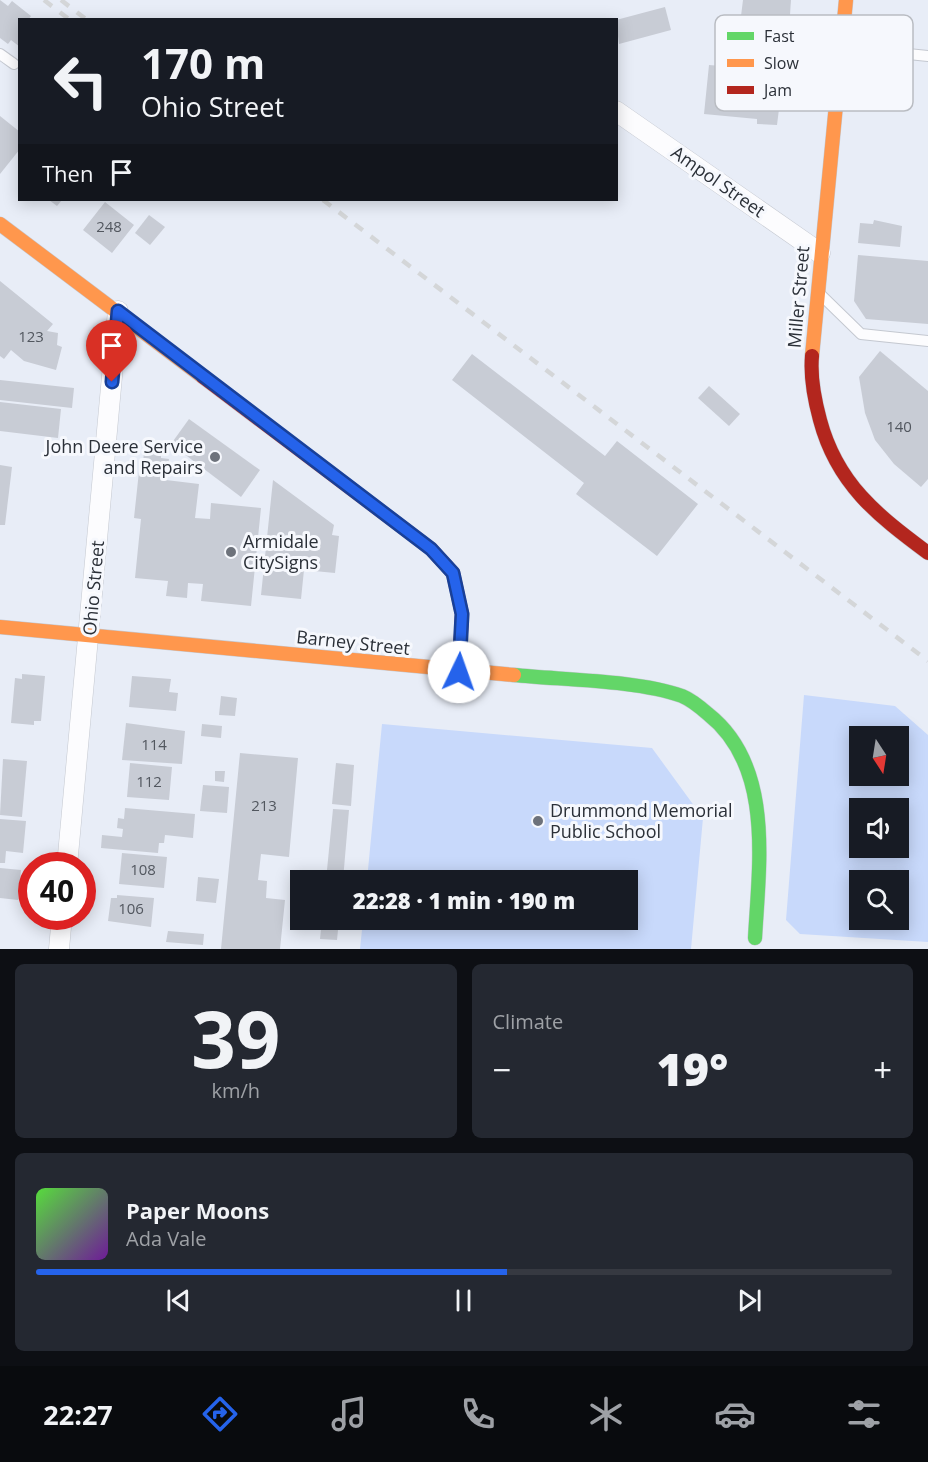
<!DOCTYPE html>
<meta charset="utf-8">
<style>
:root{--surface:#171b24;--page:#242831;--text:#f1f3f6;--muted:#9ea1a6;--line:#363941;--accent:#2563eb}
body{margin:0;font-family:"Open Sans",sans-serif;background:var(--page);color:var(--text);height:100vh;display:flex;flex-direction:column;font-size:22px;white-space:nowrap}
*{box-sizing:border-box;margin:0}
p{font-size:20px;color:var(--muted)}
.icon{flex:none;width:33px;height:33px;fill:none;stroke:currentColor;stroke-width:2;stroke-linecap:round;stroke-linejoin:round}
.map{position:relative;height:949px;overflow:hidden}
.details{display:flex;flex-direction:column;gap:15px;padding:15px;background:#0d0f14;flex:1}
.details>*{flex:none}
.hud{position:absolute;left:18px;top:18px;width:600px;height:183px;border-radius:0px;box-shadow:0 3px 15px #0003;background:#171b24;color:var(--text);overflow:hidden}
.needle{width:39px;rotate:168deg}
.buttons{position:absolute;left:849px;top:726px;display:grid;gap:12px}
.buttons a{display:grid;place-items:center;width:60px;height:60px;border-radius:0px;background:var(--surface);box-shadow:0 3px 15px #0003;font-size:30px}
.speed{position:absolute;left:18px;top:852px;display:flex;gap:12px;font-size:30px;font-weight:700;text-align:center}
.speed>*{display:grid;place-content:center;width:78px;height:78px;border-radius:50%;background:var(--surface);box-shadow:0 3px 15px #0003;line-height:1}
.speed .limit{border:9px solid #d22;background:#fff;color:#111}
.pin{position:absolute;display:grid;place-items:center;width:51px;height:51px;color:#fff;margin:-62px -26px;border-radius:50% 50% 50% 0;rotate:-45deg;box-shadow:0 0 6px #0007}
.pin .icon{rotate:45deg}
.me{position:absolute;width:66px;margin:-33px;rotate:3deg;stroke-linejoin:round;filter:drop-shadow(0 0 4px #0008)}
.turn{display:flex;align-items:center;gap:21px;height:126px;padding:0 24px;font-size:27px}
.turn .icon{width:78px;height:78px;stroke-width:2.5}
.turn b{display:block;font-size:42px;line-height:51px}
.then{display:flex;align-items:center;height:57px;padding:0 24px;background:#0003;gap:12px;font-size:22px}
.big{font-size:45px;font-weight:800;line-height:1.1}
.details .card{flex:1;display:flex;flex-direction:column;justify-content:center;gap:9px;min-width:0;padding:0 21px;border-radius:9px;background:var(--page)}
.details .dial{align-items:center;gap:0}
.dial b{font-size:78px;line-height:1}
.song{display:flex;align-items:center;gap:18px}
.cover{width:72px;height:72px;border-radius:9px;background:linear-gradient(135deg,hsl(110 70% 55%),hsl(280 70% 35%))}
.played{height:6px;border-radius:3px;background:linear-gradient(90deg,var(--accent) 55%,var(--line) 55%)}
.keys{display:flex;justify-content:space-around;direction:ltr}
.heat{display:flex;justify-content:space-between;align-items:center;font-size:33px;direction:ltr}
.details .tiles{flex:1;display:grid;gap:15px;grid-template-columns:1fr 1fr}
.card:last-child{grid-column:span 2}
.trip{position:absolute;left:290px;top:870px;width:348px;height:60px;border-radius:0px;background:var(--surface);box-shadow:0 3px 15px #0003;font-weight:800;line-height:60px;text-align:center}
.dock{display:flex;height:96px;justify-content:space-around;align-items:center;background:#090b0e;color:var(--muted)}
.dock .icon{width:42px;height:42px}
.dock .on{color:var(--accent)}
.dock b{font-size:27px;color:var(--text)}
.map>svg:first-child{display:block}
</style>
<div class="map">
<svg width="928" height="949" viewBox="0 0 928 949">
<rect width="100%" height="100%" fill="#e8edf7"/>
<g fill="#c8d9fb" fill-rule="evenodd">
<path d="M804,695l91,11 33,29v207l-128,-8 -14,-14zM860,736h38v40h-38zM860,808h38v40h-38zM860,880h38v40h-38z"/>
<polygon points="382,724 652,748 703,818 691,949 360,949 363,920 627,920 627,880 367,880"/>
</g>
<g fill="#c8ccd5">
<polygon points="0,0 8,6 12,1 31,16 28,20 20,20 20,47 11,40 8,44 0,38"/>
<polygon points="743,0 791,0 789,29 740,24"/>
<polygon points="665,7 671,30 619,44 616,20"/>
<polygon points="709,65 782,71 780,91 786,91 784,109 779,109 777,125 757,124 757,119 704,114"/>
<polygon points="0,116 20,132 20,149 0,174"/>
<polygon points="49,200 62,200 57,206"/>
<polygon points="105,202 134,225 112,253 83,230"/>
<polygon points="149,215 165,227 150,245 135,233"/>
<polygon points="874,220 902,226 900,247 858,243 860,223 873,224"/>
<polygon points="858,255 928,261 928,324 866,319 854,301"/>
<polygon points="0,281 53,324 47,331 58,333 57,345 62,347 56,370 24,361 11,350 4,359 0,356"/>
<polygon points="880,351 928,391 928,479 921,487 894,464 875,440 865,413 859,377"/>
<polygon points="472,354 605,456 617,441 698,504 657,556 576,494 584,483 452,380"/>
<polygon points="0,380 74,388 72,408 0,400"/>
<polygon points="709,386 740,414 729,426 698,398"/>
<polygon points="0,402 61,409 58,438 0,431"/>
<polygon points="189,419 260,470 241,497 171,444"/>
<polygon points="144,452 161,454 161,458 169,459 166,480 199,484 195,518 210,519 211,503 261,508 251,606 201,601 203,584 188,583 187,598 166,596 168,581 135,578 141,519 134,518 140,462 143,463"/>
<polygon points="0,465 12,467 5,525 0,525"/>
<polygon points="273,480 334,525 332,535 339,536 335,573 304,570 301,599 261,595"/>
<polygon points="22,674 45,676 41,721 34,721 34,725 11,723 15,678 22,679"/>
<polygon points="132,676 171,679 169,692 178,693 176,711 129,707"/>
<polygon points="221,696 237,698 235,716 219,715"/>
<polygon points="126,723 185,731 182,764 122,760"/>
<polygon points="202,724 222,726 221,738 201,736"/>
<polygon points="240,753 298,758 289,857 261,854 258,880 267,881 266,898 285,900 280,949 221,949"/>
<polygon points="3,759 27,761 22,817 0,815"/>
<polygon points="130,763 172,767 169,800 127,797"/>
<polygon points="336,763 354,765 351,806 332,804"/>
<polygon points="215,771 225,771 224,782 215,781"/>
<polygon points="203,785 229,787 227,813 200,811"/>
<polygon points="125,808 195,814 193,838 165,835 164,843 159,843 158,853 101,848 102,835 122,837 123,829 117,828 118,818 124,819"/>
<polygon points="333,809 349,810 343,880 326,880"/>
<polygon points="0,819 26,821 23,853 6,851 5,863 0,863"/>
<polygon points="122,853 167,857 164,888 119,884"/>
<polygon points="0,868 21,870 18,900 0,898"/>
<polygon points="198,877 219,879 216,903 196,901"/>
<polygon points="117,895 154,898 151,927 108,921 111,898 117,898"/>
<polygon points="322,920 339,920 337,940 320,939"/>
<polygon points="168,931 204,934 203,945 166,942"/>
</g>
<g fill="none" stroke-linecap="round" stroke-linejoin="round">
<g stroke="#c4c8d0" stroke-width="12">
<g id="lane">
<polyline points="841,47 928,56"/>
<polyline points="0,54 14,64"/>
<polyline points="821,295 861,334 928,341"/>
</g>
</g>
<g stroke="#c4c8d0" stroke-width="21">
<g id="street">
<polyline points="616,111 820,253"/>
<polyline points="67,866 118,311"/>
<polyline points="59,949 62,916"/>
</g>
</g>
<g stroke="#c4c8d0" stroke-width="15">
<path id="fast" d="M514,675c49,5 123,5 168,21 10,4 18,11 26,18 66,52 51,150 47,224"/>
</g>
<g stroke="#c4c8d0" stroke-width="15">
<g id="slow">
<polyline points="0,224 203,377"/>
<polyline points="812,356 846,0"/>
<polyline points="0,627 514,675"/>
</g>
</g>
<g stroke="#c4c8d0" stroke-width="15">
<g id="jam">
<path d="M812,356c-2,22 2,42 8,64 17,64 57,95 108,133"/>
<polyline points="203,377 431,549 453,573 462,614 459,672"/>
</g>
</g>
<use href="#lane" stroke="#fcfcfe" stroke-width="10"/>
<use href="#street" stroke="#fcfcfe" stroke-width="20"/>
<use href="#fast" stroke="#63d668" stroke-width="14"/>
<use href="#slow" stroke="#ff974d" stroke-width="14"/>
<use href="#jam" stroke="#b3261e" stroke-width="14"/>
<g stroke="#d4d6d8" stroke-width="4.5" stroke-dasharray="10 10" stroke-linecap="butt">
<polyline points="44,0 70,20"/>
<polyline points="61,0 87,20"/>
<polyline points="323,200 928,661"/>
</g>
</g>
<g fill="none" stroke-linecap="round" stroke-linejoin="round">
<g stroke="#184099" stroke-width="15">
<polyline id="route" points="112,382 118,311 431,549 453,573 462,614 459,672"/>
</g>
<use href="#route" stroke="#2563eb" stroke-width="10"/>
</g>
<g fill="#6d727b" stroke="#f6f8fd" stroke-width="2">
<circle cx="215" cy="457" r="6"/>
<circle cx="231" cy="552" r="6"/>
<circle cx="538" cy="821" r="6"/>
</g>
<g text-anchor="middle" stroke-width="6" stroke-linejoin="round" paint-order="stroke">
<g font-size="15" fill="#52575f">
<text x="109" y="232">248</text>
<text x="31" y="342">123</text>
<text x="899" y="432">140</text>
<text x="154" y="750">114</text>
<text x="149" y="787">112</text>
<text x="264" y="811">213</text>
<text x="143" y="875">108</text>
<text x="131" y="914">106</text>
</g>
<g font-size="18" fill="#2b3038" stroke="#f6f8fd">
<text transform="translate(718 182) rotate(35)" y="6">Ampol Street</text>
<text transform="translate(799 297) rotate(-85)" y="6">Miller Street</text>
<text transform="translate(94 588) rotate(-85)" y="6">Ohio Street</text>
<text transform="translate(353 643) rotate(6)" y="6">Barney Street</text>
</g>
<g font-size="18" fill="#2b3038" stroke="#f6f8fd" text-anchor="start">
<text x="203" y="453" text-anchor="end">John Deere Service<tspan x="203" dy="21">and Repairs</tspan></text>
<text x="243" y="548">Armidale<tspan x="243" dy="21">CitySigns</tspan></text>
<text x="550" y="817">Drummond Memorial<tspan x="550" dy="21">Public School</tspan></text>
</g>
</g>
<rect x="715" y="15" width="198" height="96" rx="9" fill="#f6f8fd" stroke="#b9bcc2" stroke-width="1.5"/>
<rect x="727" y="32" width="27" height="8" fill="#63d668"/>
<rect x="727" y="59" width="27" height="8" fill="#ff974d"/>
<rect x="727" y="86" width="27" height="8" fill="#b3261e"/>
<g font-size="16" fill="#2b3038">
<text x="764" y="42">Fast</text>
<text x="764" y="69">Slow</text>
<text x="764" y="96">Jam</text>
</g>
</svg>
<div class="buttons">
<a><svg class="needle" viewBox="-14 -14 28 28"><path d="M0-13l5 13h-10z" fill="#e53935"/><path d="M0 13l5-13h-10z" fill="#9ea1a6"/></svg></a>
<a><svg class="icon" aria-label="sound" viewBox="0 0 24 24"><path d="M4 9h4l5-4v14l-5-4H4zM17 9q2 3 0 6"/></svg></a>
<a><svg class="icon" aria-label="search" viewBox="0 0 24 24"><circle cx="10" cy="10" r="6"/><path d="M15 15l6 6"/></svg></a>
</div>
<div class="speed"><div class="limit">40</div></div>
<div class="pin" style="left:112px;top:382px;background:#d93025"><svg class="icon" aria-label="arrive" viewBox="0 0 24 24"><path d="M6 21V4h12l-3 4 3 4H6"/></svg></div>
<svg class="me" style="left:459px;top:672px" viewBox="-20 -20 40 40"><circle r="19" fill="#fff"/><path d="M0-13L10 11 0 6-10 11z" fill="#2563eb"/></svg>
<div class="trip">22:28 · 1 min · 190 m</div>
<div class="hud">
<div class="turn"><svg class="icon" aria-label="left" viewBox="0 0 24 24"><path d="M17 20v-9H6M10 6l-5 5 5 5"/></svg><div><b>170 m</b>Ohio Street</div></div>
<div class="then">Then<svg class="icon" aria-label="arrive" viewBox="0 0 24 24"><path d="M6 21V4h12l-3 4 3 4H6"/></svg></div>
</div>
</div>
<section class="details">
<div class="tiles">
<div class="card dial"><b>39</b><p>km/h</p></div>
<div class="card"><p>Climate</p>
<div class="heat"><a>−</a><b class="big">19°</b><a>+</a></div>
</div>
<div class="card">
<div class="song"><i class="cover"></i><div><b>Paper Moons</b><p>Ada Vale</p></div></div>
<div class="played"></div>
<div class="keys"><svg class="icon" aria-label="previous" viewBox="0 0 24 24"><path d="M18 5L8 12l10 7zM5 5v14"/></svg><svg class="icon" aria-label="pause" viewBox="0 0 24 24"><path d="M8 5v14M16 5v14"/></svg><svg class="icon" aria-label="next" viewBox="0 0 24 24"><path d="M6 5l10 7-10 7zM19 5v14"/></svg></div>
</div>
</div>
</section>
<nav class="dock">
<b>22:27</b>
<svg class="icon on" aria-label="directions" viewBox="0 0 24 24"><path d="M12 3l9 9-9 9-9-9zM9 14v-3h6M13 9l2 2-2 2"/></svg>
<svg class="icon" aria-label="music" viewBox="0 0 24 24"><path d="M9 18V5l10-2v13"/><circle cx="6" cy="18" r="3"/><circle cx="16" cy="16" r="3"/></svg>
<svg class="icon" aria-label="phone" viewBox="0 0 24 24"><path d="M5 4h4l2 5-3 2q2 4 5 5l2-3 5 2v4C11 20 4 13 5 4z"/></svg>
<svg class="icon" aria-label="climate" viewBox="0 0 24 24"><path d="M12 3v18M4 7l16 10M4 17L20 7"/></svg>
<svg class="icon" aria-label="car" viewBox="0 0 24 24"><path d="M5 17H2v-5l4-1 3-4h7l3 4 3 1v5h-3M9 17h6M6 11h13"/><circle cx="7" cy="17" r="2"/><circle cx="17" cy="17" r="2"/></svg>
<svg class="icon" aria-label="filters" viewBox="0 0 24 24"><path d="M4 7h16M4 17h16"/><circle cx="9" cy="7" r="2"/><circle cx="15" cy="17" r="2"/></svg>
</nav>
